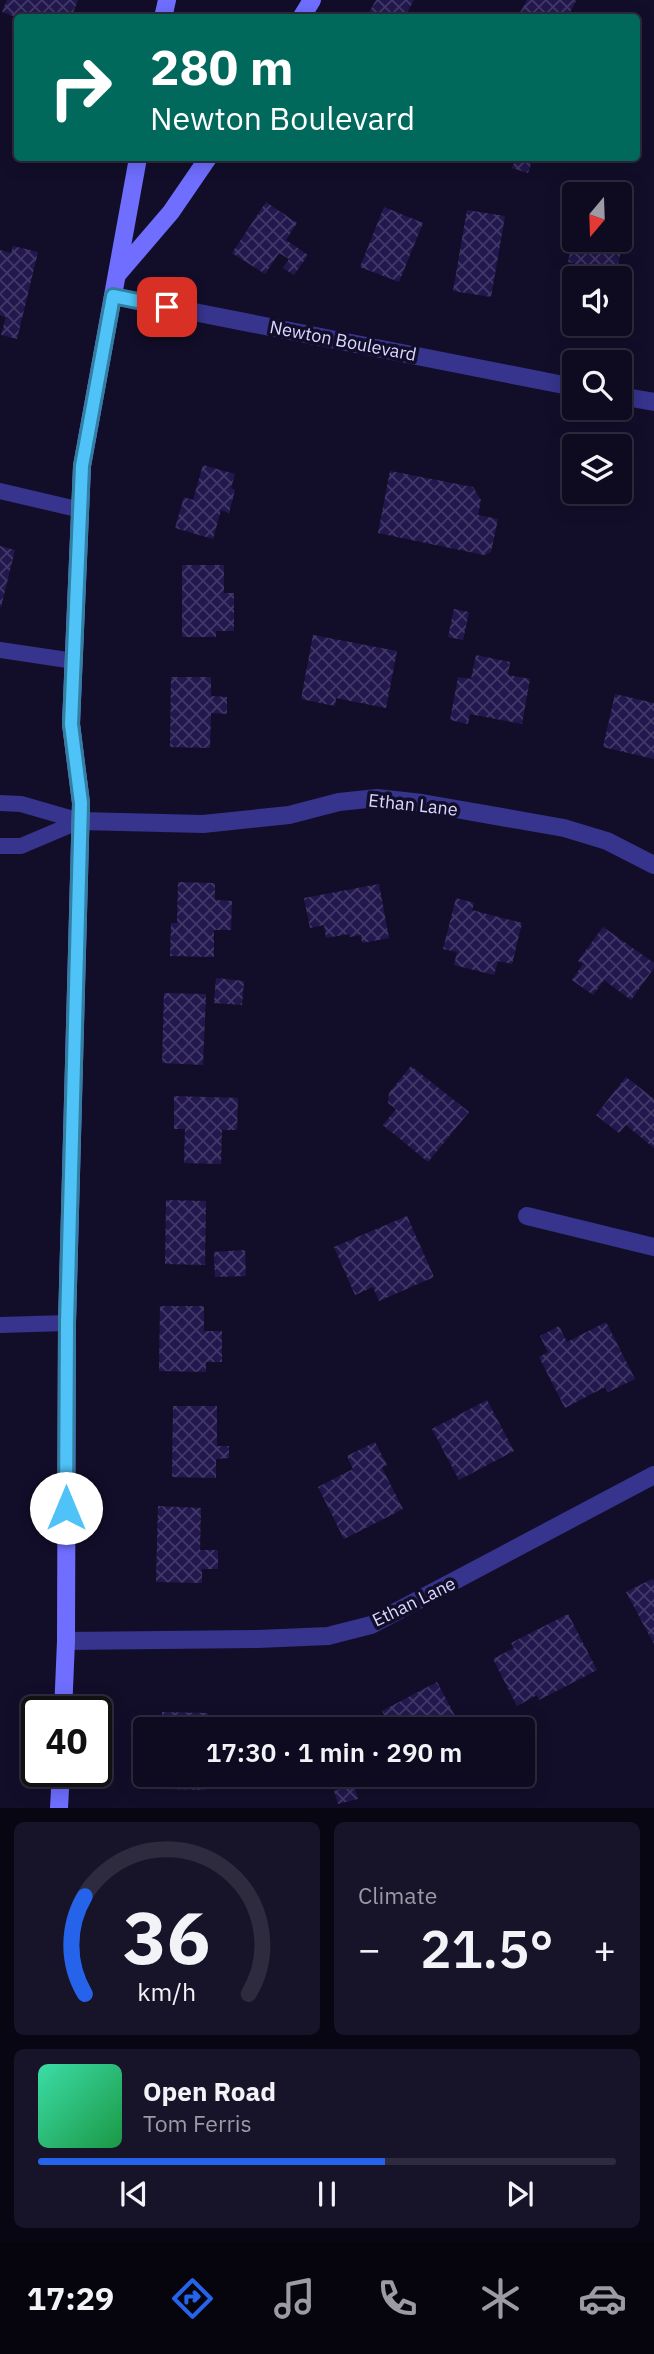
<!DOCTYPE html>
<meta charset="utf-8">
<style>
:root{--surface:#0e0a20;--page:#171329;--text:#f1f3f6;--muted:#9b9aa5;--line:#2e2b3e;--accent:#2563eb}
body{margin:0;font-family:"IBM Plex Sans",sans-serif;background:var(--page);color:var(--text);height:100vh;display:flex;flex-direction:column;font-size:26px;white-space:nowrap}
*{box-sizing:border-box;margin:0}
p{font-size:23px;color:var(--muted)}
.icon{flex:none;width:38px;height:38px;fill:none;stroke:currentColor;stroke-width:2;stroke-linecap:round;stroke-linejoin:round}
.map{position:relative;height:1808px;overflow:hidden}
.details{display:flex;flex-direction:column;gap:14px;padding:14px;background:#080612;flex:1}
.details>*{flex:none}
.banner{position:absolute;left:14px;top:14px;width:626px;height:147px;border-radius:7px;box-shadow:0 4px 18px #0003,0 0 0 2px var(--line);background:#00695c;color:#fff;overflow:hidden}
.needle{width:46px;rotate:199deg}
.buttons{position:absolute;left:562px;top:182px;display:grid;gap:14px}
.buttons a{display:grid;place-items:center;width:70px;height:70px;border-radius:7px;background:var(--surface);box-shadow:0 4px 18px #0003,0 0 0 2px var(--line);font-size:35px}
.speed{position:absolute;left:21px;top:1696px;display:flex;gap:14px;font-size:35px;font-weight:700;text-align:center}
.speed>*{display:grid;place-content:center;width:91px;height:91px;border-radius:50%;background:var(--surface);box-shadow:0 4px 18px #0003,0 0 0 2px var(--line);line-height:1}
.speed .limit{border:4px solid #111;border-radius:10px;background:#fff;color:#111}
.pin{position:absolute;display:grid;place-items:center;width:60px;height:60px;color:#fff;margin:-30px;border-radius:14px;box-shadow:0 4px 10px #0006}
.me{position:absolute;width:77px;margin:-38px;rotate:0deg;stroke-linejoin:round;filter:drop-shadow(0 0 5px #0008)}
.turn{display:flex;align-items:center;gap:24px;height:147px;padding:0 21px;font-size:32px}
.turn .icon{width:91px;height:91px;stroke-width:2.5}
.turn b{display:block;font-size:49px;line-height:60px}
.big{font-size:52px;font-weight:600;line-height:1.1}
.details .card{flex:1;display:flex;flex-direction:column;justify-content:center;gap:10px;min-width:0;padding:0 24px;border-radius:10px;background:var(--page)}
.details .dial{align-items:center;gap:0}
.dial svg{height:182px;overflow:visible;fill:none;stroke:var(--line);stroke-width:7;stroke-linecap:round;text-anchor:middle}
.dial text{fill:var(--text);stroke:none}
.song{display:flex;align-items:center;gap:21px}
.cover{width:84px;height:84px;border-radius:10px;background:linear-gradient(135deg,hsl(160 70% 55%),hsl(140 70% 35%))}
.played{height:7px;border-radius:4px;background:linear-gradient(90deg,var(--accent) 60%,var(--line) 60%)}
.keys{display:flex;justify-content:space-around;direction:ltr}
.heat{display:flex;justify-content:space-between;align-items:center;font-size:38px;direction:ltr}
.details .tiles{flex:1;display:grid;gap:14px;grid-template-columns:1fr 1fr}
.card:last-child{grid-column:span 2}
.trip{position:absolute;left:133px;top:1717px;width:402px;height:70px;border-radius:7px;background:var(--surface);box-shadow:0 4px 18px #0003,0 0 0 2px var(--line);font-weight:600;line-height:70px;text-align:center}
.tabs{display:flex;height:112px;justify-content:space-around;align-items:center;background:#06040d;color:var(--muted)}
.tabs .icon{width:49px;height:49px}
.tabs .current{color:var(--accent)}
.tabs b{font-size:32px;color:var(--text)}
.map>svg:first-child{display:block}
</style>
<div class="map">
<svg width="654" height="1808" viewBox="0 0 654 1808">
<defs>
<pattern id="building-cross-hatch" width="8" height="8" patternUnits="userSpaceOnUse" patternTransform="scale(1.75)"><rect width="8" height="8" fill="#22184d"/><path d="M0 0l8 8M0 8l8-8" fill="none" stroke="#423968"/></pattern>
</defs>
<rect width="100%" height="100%" fill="#120e2a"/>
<g fill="url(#building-cross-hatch)">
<polygon points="7,0 78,0 71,18 18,18 2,12"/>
<polygon points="376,0 414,0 404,18 366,18"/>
<polygon points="527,0 574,0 576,1 567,18 517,18"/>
<polygon points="516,158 533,158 528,173 512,168"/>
<polygon points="266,202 297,223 286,240 308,255 294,275 283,268 289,259 279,253 265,274 232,253"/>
<polygon points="384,207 423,223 399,282 360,267"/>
<polygon points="467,210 505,216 491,297 453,291"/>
<polygon points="573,240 623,242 615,278 581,278 584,266 568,262"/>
<polygon points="13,246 38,252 17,339 1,335 6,317 0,315 0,250 11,253"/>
<polygon points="203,465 235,474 231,488 235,490 229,513 221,510 213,539 175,528 184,497 193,500"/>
<polygon points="390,471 473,487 481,500 478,515 498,519 491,552 484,555 378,533"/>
<polygon points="0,546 15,550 1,607 0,607"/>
<polygon points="182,565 224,565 224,593 234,593 234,631 216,631 216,637 182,637"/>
<polygon points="454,609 469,612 463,640 448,637"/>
<polygon points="313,635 397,651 386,708 336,698 335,706 301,699"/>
<polygon points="476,655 510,662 508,675 530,679 522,724 470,714 468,724 450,720 458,677 471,679"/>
<polygon points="171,677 211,677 211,696 227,697 227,714 211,713 210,748 170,747"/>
<polygon points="615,694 654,703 654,759 603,747"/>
<polygon points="178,882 215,883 215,900 232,901 231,930 214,930 214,957 170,956 171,923 177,923"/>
<polygon points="379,884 389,938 362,943 361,935 350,937 349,934 326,938 324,925 310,928 304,898"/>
<polygon points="456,898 474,903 472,910 522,923 512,964 498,961 494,975 454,965 457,952 443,949"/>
<polygon points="603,927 654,963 654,968 631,1000 604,980 593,995 572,980 583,964 578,961"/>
<polygon points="216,978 244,981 242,1005 214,1003"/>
<polygon points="164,993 206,994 203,1065 162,1063"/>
<polygon points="411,1066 469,1112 428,1162 383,1125 396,1109 388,1103 389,1093"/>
<polygon points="626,1077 654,1099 654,1148 626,1125 619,1133 596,1115"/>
<polygon points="174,1096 238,1098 237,1130 222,1130 221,1164 184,1163 185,1129 174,1129"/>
<polygon points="166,1200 206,1201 205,1265 165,1264"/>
<polygon points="407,1216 434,1277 379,1301 373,1287 355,1295 334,1247"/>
<polygon points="245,1250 246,1276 215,1277 214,1252"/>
<polygon points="160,1306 204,1306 204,1331 222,1331 222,1362 206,1362 206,1372 159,1371"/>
<polygon points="606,1322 635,1379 608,1392 605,1387 565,1408 539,1357 548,1352 540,1336 559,1326 567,1342"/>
<polygon points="487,1400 514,1451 459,1480 432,1429"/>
<polygon points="173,1406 217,1406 217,1446 229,1446 229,1458 216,1459 216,1478 172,1477"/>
<polygon points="375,1442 387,1465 382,1468 403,1509 344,1539 318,1487 353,1469 347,1456"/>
<polygon points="158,1506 201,1508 200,1550 218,1550 218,1569 202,1569 202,1583 156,1582"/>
<polygon points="652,1579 654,1581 654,1644 626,1592"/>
<polygon points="568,1614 597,1670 539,1700 537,1695 517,1706 493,1659 514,1648 511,1643"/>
<polygon points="437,1682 462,1729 392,1729 382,1711"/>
<polygon points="162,1712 208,1713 208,1723 213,1729 162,1729"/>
<polygon points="162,1774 216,1774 216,1783 206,1783 206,1790 162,1789"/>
<polygon points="354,1785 358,1799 338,1804 334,1791"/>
</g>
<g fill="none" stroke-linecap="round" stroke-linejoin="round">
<g stroke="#36348d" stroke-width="16">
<polyline points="0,491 81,510"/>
<polyline points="0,650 74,661"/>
<polyline points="0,803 21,804 80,821"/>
<polyline points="0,846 21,846 80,821"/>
<polyline points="0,1325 67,1323"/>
</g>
<g stroke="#36348d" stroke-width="18">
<polyline points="113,296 574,387"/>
<polyline points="620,396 654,402"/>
<polyline points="80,821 203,824 289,815 339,802 377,798 422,803 564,828 607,841 654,865"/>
<polyline points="527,1216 654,1247"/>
<polyline points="66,1641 258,1639 328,1636 371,1625 654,1475"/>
</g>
<g stroke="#6f6eff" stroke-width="18">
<polyline points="163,18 167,0"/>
<polyline points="301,18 312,0"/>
<polyline points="117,275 171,212 208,158"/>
<polyline points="63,1712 66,1641 67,1323 81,803 71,724 82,466 138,158"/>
<polyline points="59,1808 61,1771"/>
</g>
</g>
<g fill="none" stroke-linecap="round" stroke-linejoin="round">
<g stroke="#337fa1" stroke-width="18">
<polyline id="route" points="66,1508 67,1323 81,803 71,724 82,466 113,296 167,307"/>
</g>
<use href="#route" stroke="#4fc3f7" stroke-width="12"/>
</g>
<g text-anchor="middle" stroke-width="7" stroke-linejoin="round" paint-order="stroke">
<g font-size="18" fill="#dbd7ff" stroke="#120e2a">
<text transform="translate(343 341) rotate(11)" y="6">Newton Boulevard</text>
<text transform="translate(413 805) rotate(6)" y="6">Ethan Lane</text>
<text transform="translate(414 1602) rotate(-26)" y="6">Ethan Lane</text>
</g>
</g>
</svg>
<div class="buttons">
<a><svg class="needle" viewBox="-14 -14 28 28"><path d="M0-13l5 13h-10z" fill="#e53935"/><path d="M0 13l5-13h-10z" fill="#9b9aa5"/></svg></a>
<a><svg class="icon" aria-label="sound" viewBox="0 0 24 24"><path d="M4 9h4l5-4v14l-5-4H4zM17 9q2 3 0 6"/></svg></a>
<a><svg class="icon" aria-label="search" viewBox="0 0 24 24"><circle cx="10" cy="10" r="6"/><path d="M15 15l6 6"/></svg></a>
<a><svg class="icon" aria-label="layers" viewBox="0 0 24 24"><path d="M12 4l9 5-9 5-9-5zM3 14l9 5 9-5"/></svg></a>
</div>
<div class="speed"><div class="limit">40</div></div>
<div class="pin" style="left:167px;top:307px;background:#d93025"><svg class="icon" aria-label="arrive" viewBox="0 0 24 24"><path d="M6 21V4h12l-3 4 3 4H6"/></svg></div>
<svg class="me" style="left:66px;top:1508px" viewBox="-20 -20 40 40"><circle r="19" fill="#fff"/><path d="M0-13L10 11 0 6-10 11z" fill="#4fc3f7"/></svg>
<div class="trip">17:30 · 1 min · 290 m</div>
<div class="banner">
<div class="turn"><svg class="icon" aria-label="right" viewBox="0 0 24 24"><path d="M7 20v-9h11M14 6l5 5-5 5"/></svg><div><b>280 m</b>Newton Boulevard</div></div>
</div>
</div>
<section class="details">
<div class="tiles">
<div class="card dial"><svg viewBox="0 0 100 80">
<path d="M14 69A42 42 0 1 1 86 69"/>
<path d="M14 69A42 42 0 0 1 14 26" stroke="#2563eb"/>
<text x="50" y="56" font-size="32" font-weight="700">36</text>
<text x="50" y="72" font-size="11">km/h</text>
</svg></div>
<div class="card"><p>Climate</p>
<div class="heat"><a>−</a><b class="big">21.5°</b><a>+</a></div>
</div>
<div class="card">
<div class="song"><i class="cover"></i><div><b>Open Road</b><p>Tom Ferris</p></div></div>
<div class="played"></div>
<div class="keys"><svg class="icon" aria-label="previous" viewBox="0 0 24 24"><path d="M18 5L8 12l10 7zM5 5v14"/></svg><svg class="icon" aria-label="pause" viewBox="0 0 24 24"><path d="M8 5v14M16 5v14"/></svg><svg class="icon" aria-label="next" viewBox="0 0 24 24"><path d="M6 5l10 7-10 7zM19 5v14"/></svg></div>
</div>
</div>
</section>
<nav class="tabs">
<b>17:29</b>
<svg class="icon current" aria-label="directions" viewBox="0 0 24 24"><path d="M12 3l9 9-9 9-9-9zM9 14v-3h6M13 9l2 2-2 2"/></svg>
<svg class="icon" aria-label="music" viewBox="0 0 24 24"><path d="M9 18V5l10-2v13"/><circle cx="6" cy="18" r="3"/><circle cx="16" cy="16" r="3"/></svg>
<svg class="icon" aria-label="phone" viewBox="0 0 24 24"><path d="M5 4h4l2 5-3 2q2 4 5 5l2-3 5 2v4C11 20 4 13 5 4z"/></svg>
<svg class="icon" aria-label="climate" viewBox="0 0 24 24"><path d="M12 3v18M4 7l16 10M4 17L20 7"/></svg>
<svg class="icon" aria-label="car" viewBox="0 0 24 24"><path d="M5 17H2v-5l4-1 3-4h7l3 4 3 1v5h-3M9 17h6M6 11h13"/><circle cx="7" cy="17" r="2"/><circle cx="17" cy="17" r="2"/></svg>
</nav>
